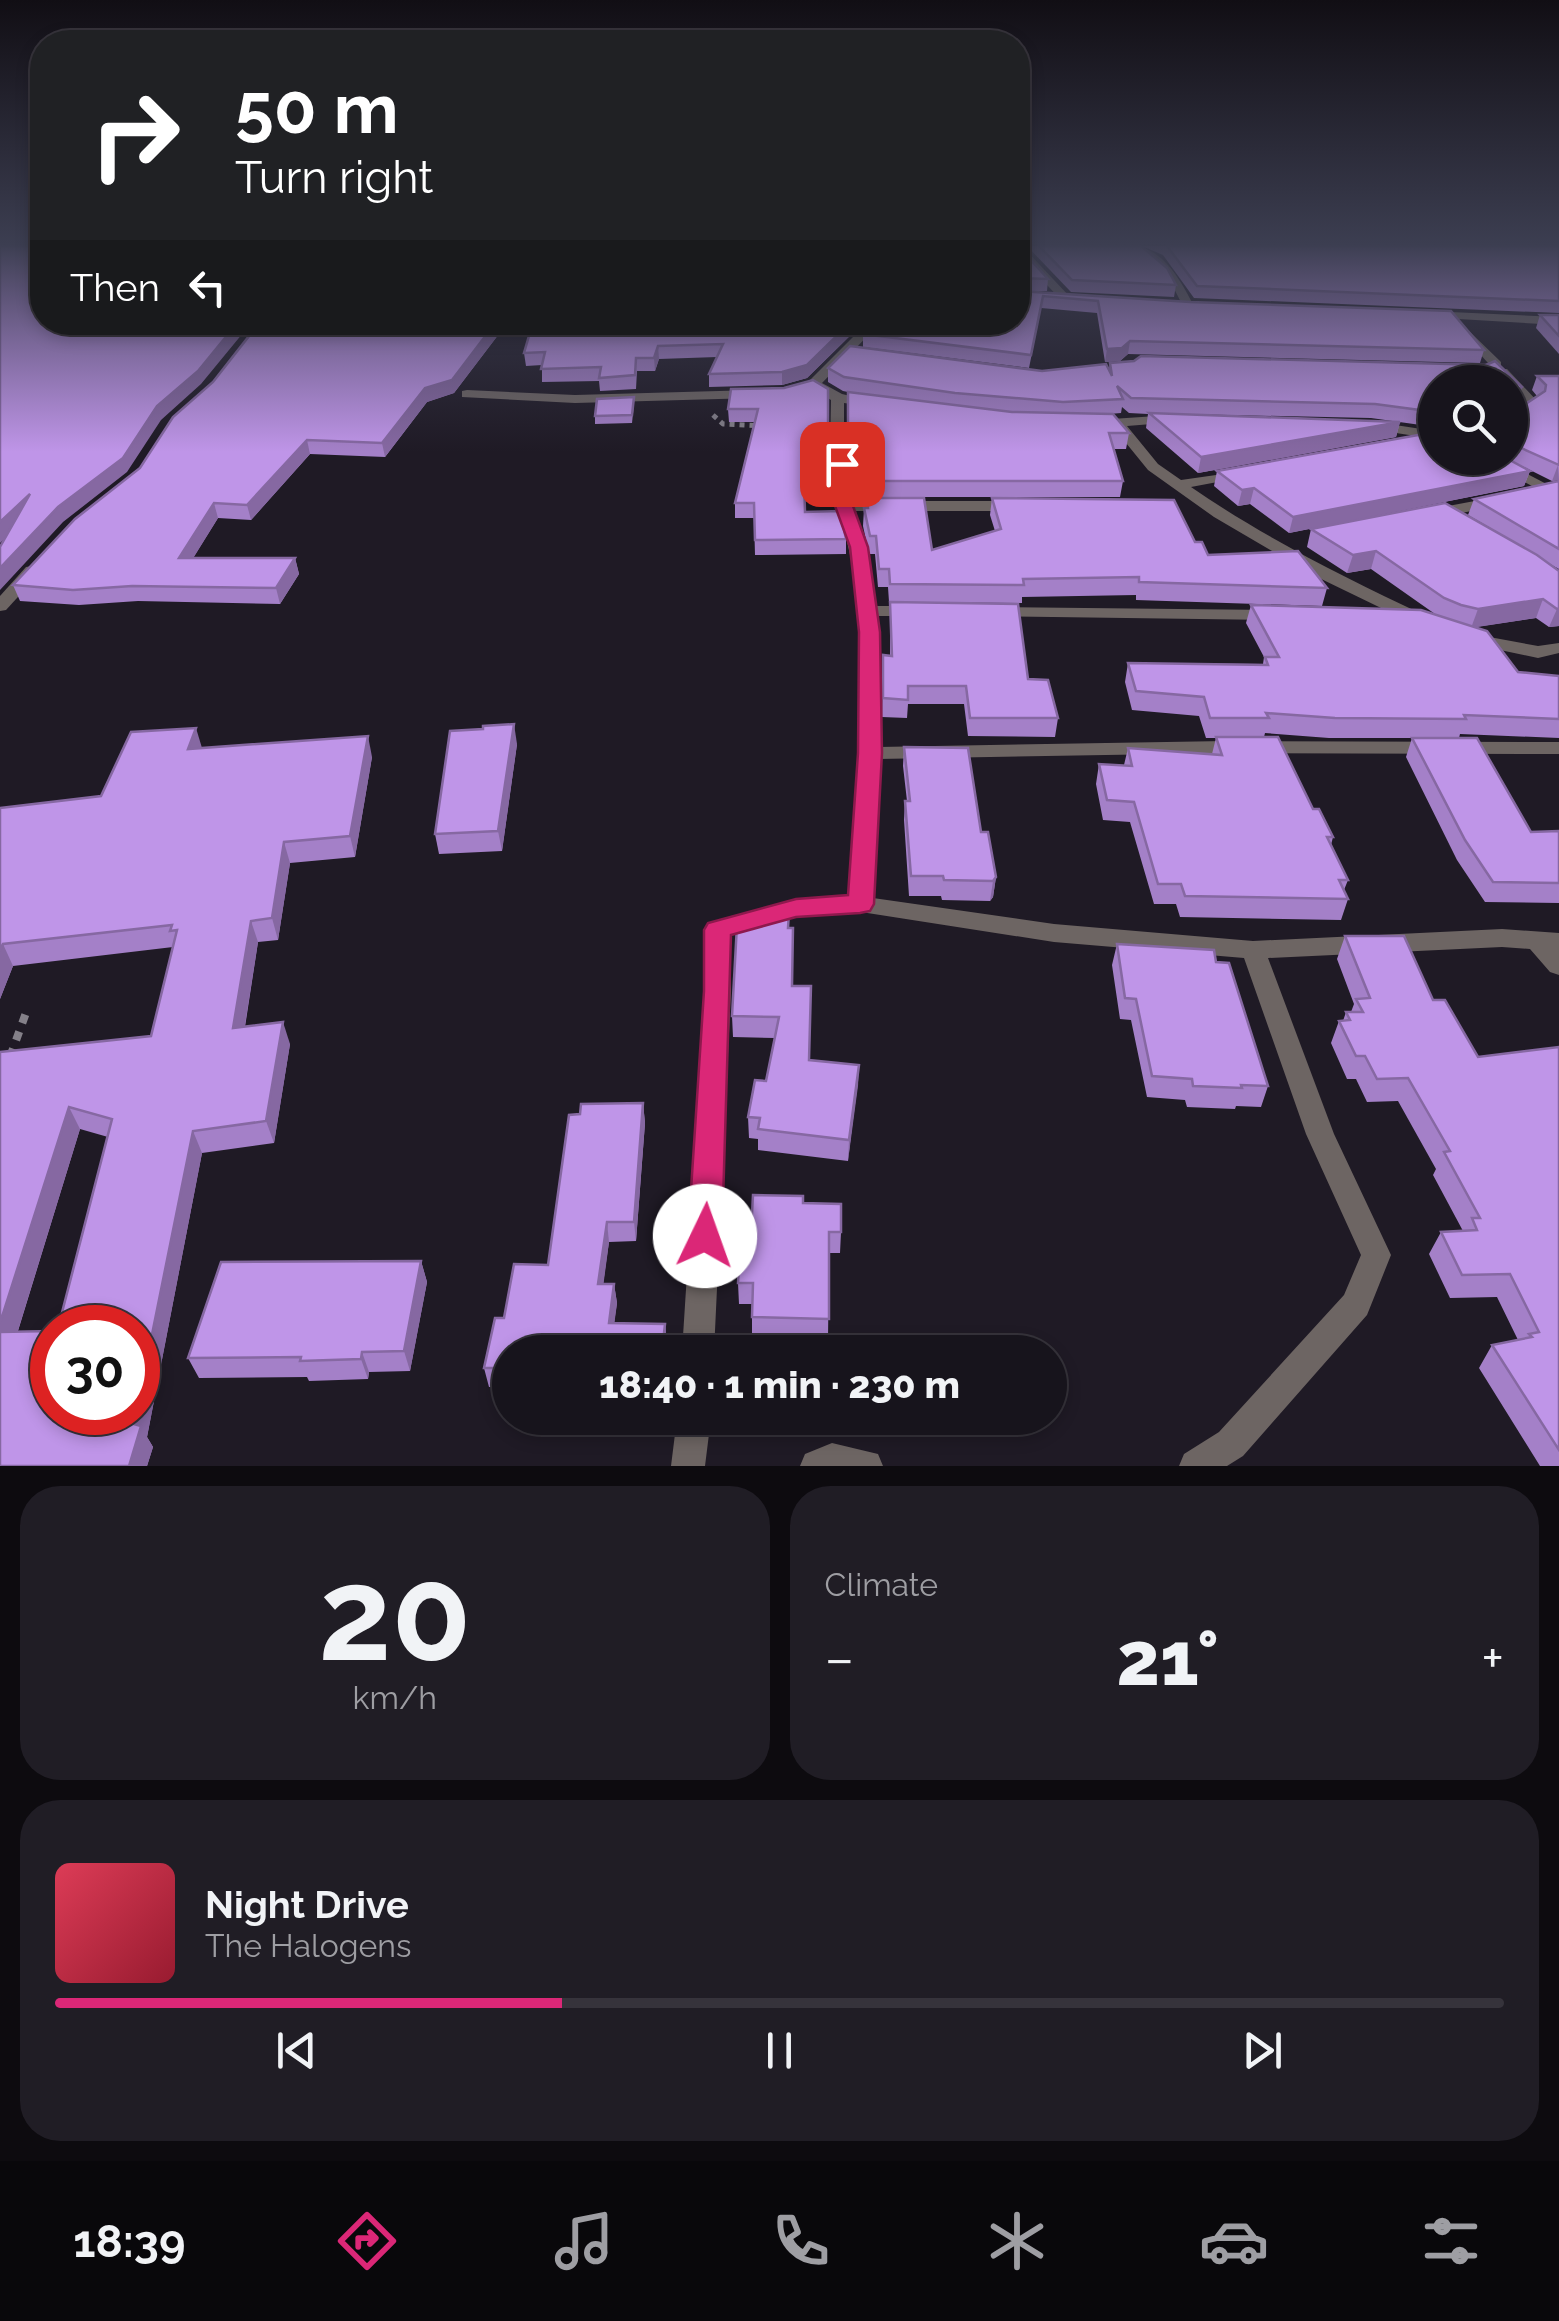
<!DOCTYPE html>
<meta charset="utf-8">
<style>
:root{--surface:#17141c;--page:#201d25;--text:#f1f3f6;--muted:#9e9ea3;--line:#36333b;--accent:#db2777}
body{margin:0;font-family:Raleway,sans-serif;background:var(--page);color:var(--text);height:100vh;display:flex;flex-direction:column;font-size:38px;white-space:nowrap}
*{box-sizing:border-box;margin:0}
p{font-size:32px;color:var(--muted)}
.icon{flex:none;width:55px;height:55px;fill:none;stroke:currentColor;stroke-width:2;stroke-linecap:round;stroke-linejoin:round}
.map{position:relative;height:1466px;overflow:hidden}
.sheet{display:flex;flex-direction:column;gap:20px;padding:20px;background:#0d0b0f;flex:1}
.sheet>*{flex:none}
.top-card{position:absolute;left:30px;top:30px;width:1000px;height:305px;border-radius:40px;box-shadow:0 5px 15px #0003,0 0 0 2px var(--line);background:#202124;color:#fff;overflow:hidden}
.tools{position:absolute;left:1418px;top:365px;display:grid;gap:20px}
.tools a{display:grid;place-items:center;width:110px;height:110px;border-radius:50%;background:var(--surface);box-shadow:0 5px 15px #0003,0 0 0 2px var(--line);font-size:50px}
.speed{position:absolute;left:30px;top:1305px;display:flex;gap:20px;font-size:50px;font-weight:700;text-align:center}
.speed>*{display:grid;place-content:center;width:130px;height:130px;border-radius:50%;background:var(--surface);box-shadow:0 5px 15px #0003,0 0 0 2px var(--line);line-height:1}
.speed .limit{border:15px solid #d22;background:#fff;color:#111}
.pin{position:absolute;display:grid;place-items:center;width:85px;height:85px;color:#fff;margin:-42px;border-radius:20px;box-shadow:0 5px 15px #0006}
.me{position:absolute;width:110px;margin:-55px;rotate:3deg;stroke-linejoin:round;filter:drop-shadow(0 0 8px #0008)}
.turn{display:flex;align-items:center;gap:35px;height:210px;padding:0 40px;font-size:45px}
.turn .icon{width:130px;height:130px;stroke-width:2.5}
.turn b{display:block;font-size:70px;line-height:85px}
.then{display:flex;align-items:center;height:95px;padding:0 40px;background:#0003;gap:20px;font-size:38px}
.big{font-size:75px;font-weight:800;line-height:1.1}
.sheet .widget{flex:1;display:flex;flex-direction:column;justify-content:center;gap:15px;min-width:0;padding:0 35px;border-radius:40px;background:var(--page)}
.sheet .dial{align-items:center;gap:0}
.dial b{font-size:130px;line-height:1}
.song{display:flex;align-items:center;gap:30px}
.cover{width:120px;height:120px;border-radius:15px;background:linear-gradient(135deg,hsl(350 70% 55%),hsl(350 70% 35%))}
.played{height:10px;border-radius:5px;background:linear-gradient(90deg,var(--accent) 35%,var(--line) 35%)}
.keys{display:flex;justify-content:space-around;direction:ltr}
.heat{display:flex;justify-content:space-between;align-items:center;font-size:55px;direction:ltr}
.sheet .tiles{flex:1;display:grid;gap:20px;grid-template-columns:1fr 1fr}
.widget:last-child{grid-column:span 2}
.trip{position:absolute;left:492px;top:1335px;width:575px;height:100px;border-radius:50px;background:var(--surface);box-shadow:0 5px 15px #0003,0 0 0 2px var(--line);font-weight:800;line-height:100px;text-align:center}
.tabs{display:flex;height:160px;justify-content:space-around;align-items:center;background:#09080b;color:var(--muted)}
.tabs .icon{width:70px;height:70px}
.tabs .active{color:var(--accent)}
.tabs b{font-size:45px;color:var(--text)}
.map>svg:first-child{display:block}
</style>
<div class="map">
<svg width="1559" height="1466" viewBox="0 0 1559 1466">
<rect width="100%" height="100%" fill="#1f1a25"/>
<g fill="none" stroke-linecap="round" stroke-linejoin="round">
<polyline stroke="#848089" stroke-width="5" stroke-dasharray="5 5" stroke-linecap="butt" points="713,415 723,424 762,426"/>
<polyline stroke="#848089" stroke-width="8" stroke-dasharray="9 9" stroke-linecap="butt" points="10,1057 27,1010"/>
<g fill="#6d6563" fill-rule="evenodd">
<polygon points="1018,246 1022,246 1070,297 1070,301 1062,301 1018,254"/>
<path d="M1131,246c32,0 51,37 64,62l-2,2h-8l-17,-33z"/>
<polygon points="1429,311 1559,317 1559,325 1425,317 1425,313"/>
<polygon points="868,322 881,322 822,383 842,394 880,403 873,407 844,403 844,449 854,501 1017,501 1025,506 1017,511 856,511 877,606 913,606 922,611 913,616 877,616 878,747 1226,741 1559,742 1559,754 1226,753 878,759 873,898 1054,924 1253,941 1502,929 1559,933 1559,975 1550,972 1530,949 1502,947 1268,958 1334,1134 1391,1255 1367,1315 1243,1456 1227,1466 1179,1466 1184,1454 1219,1432 1344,1295 1361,1255 1306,1134 1244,958 1054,942 861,912 796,916 730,935 731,991 714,1352 682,1352 705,991 706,930 710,924 796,900 850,896 857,781 860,619 856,582 840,510 836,506 839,503 830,449 831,400 813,389 803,392 796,388 809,381"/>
<polygon points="1466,328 1501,362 1501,368 1471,374 1471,368 1488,363 1460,332"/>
<polygon points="1497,369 1507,369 1538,402 1510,422 1510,411 1523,402 1510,388 1510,382 1505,382 1497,375"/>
<polygon points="467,390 575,395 755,390 762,394 755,398 575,403 462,397 462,391"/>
<path d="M1172,415l7,4 -2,3 -50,4 31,38 23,16 63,-9v6l-53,10c74,51 153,90 233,128l3,4 -3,4h-12l-97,-47 -101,-59 -66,-47 -35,-43 -17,1 -7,-4 7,-4z"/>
<polygon points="1375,422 1435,431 1435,439 1370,429 1368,426"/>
<polygon points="1480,458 1497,458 1558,490 1555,493 1545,493"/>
<polygon points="1496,497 1501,499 1501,505 1432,519 1424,514 1432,509"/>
<polygon points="32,566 40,571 38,575 6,610 0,611 0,596 26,567"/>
<polygon points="992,607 1273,610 1282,615 1273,620 986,616 983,612 986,608"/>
<polygon points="1473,634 1538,646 1559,643 1559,653 1538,658 1467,643 1464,639 1467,635"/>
<polygon points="677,1418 711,1418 705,1466 671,1466"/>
<polygon points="832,1443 878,1454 883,1466 800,1466 805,1454"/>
</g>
</g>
<g fill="#a480c8" fill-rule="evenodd">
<polygon points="1018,246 1048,279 1047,291 1019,291 1484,350 1480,363 1128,354 1120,361 1105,362 1097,313 1041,308 1029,368 863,347 863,334"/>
<polygon points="1027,246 1141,246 1176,285 1174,297 1071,292"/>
<polygon points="1142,246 1559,246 1559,313 1194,298 1163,255"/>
<polygon points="1540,315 1559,315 1559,354 1536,328"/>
<polygon points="260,322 508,322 454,393 427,402 385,457 310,454 251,520 218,518 193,558 295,558 299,574 280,604 138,601 79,605 20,601 13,585 140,468 213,382"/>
<polygon points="533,322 864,322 807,378 782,385 709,387 709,374 717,357 659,359 655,371 637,371 636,389 600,391 599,381 542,382 542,365 526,366 524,353"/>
<polygon points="850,346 1042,371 1106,364 1109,370 1110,363 1134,361 1141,356 1486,365 1495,361 1522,387 1517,401 1513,405 1515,411 1537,396 1532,390 1537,376 1559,376 1559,480 1552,481 1522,466 1530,471 1524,486 1289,533 1250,504 1238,506 1214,486 1217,471 1435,432 1435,458 1510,458 1510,382 1435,382 1435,427 1371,418 1184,414 1400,422 1396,437 1198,473 1146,428 1148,414 1129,413 1122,407 1121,413 1109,414 1113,414 1129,433 1126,449 1114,449 1123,481 1120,497 865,497 861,457 849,457 848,449 848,392 843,391 828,382 828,368"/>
<polygon points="828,389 827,457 803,457 805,512 846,539 846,554 755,555 754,518 735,518 735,503 755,422 729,422 728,409"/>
<polygon points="634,404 632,423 595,424 595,416"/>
<polygon points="1559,481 1559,569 1548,563 1559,571 1559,626 1549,627 1536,618 1475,627 1518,672 1559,676 1559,738 1460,734 1459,738 1329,738 1265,733 1264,737 1333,837 1331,845 1348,880 1344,890 1348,899 1341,920 1180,917 1176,904 1154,904 1130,822 1103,820 1096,784 1099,764 1124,765 1128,748 1212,754 1216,738 1206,738 1199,716 1132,710 1125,682 1128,663 1263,664 1264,657 1246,623 1251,605 1435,614 1371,569 1347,573 1307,547 1311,529 1499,533 1468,515 1474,499"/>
<polygon points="867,498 932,550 995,531 990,515 992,498 1195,542 1208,555 1327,588 1322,606 1136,600 1136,595 1022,597 1022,603 889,602 888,587 878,587 875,554 869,554 863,526 864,508 866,508"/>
<polygon points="890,602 1028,679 1058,718 1055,737 968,736 964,704 908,704 907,718 882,717 883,655 890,655"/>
<polygon points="1412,738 1531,832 1559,831 1559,903 1485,902 1457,860 1406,757"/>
<polygon points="517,744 502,851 439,854 435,834"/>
<polygon points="904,747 981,832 996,877 993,897 990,901 942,900 941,896 909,896 904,820 905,801 907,801 903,766"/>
<path d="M202,748l170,9 -17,100 -65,6 -12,77 -20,2 -13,85 45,17 -16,99 -72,10 -55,284 6,10 -6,19h-147v-414l151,-16 22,-89 -160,19 -13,33v-191l101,-12zM80,1129l28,8 -56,275 -34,-81z"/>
<polygon points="789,928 792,986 809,1060 859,1065 848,1161 758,1150 758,1139 749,1138 748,1117 766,1081 775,1038 733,1037 732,1016"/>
<polygon points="1345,936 1433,1000 1478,1057 1559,1047 1559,1466 1540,1466 1479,1368 1492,1345 1518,1340 1497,1297 1450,1298 1429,1254 1441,1232 1463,1231 1433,1175 1436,1169 1398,1101 1367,1102 1356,1079 1347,1079 1331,1043 1339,1021 1343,1021 1346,1012 1351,1012 1354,1004 1337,959"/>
<polygon points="1117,944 1216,962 1268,1086 1261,1107 1236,1106 1235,1109 1187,1107 1185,1100 1147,1097 1131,1020 1120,1019 1112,965"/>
<polygon points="643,1103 645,1123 636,1241 609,1242 603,1284 614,1284 617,1303 614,1323 665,1324 667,1343 666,1352 510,1352 510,1401 500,1401 497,1387 489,1387 484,1368 504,1318 548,1265 580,1114"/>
<polygon points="803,1203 841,1232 840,1253 829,1253 828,1340 752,1338 752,1304 739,1304 738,1283 750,1250"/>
<polygon points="421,1261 427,1282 410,1371 369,1372 368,1379 309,1381 307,1377 199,1378 188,1358"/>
</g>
<g fill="#8668a2">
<polygon points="238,322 252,322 201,384 161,420 127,472 63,522 0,590 0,568"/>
<polygon points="496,322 508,322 454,393 427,402 385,457 382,443 425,388"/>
<polygon points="851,322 864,322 807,378 782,385 782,372"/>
<polygon points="1130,341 1128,354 1120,361 1105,362 1107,349"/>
<polygon points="658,346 659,359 655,371 654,358"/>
<polygon points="1522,387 1517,401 1510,408 1511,396"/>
<polygon points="1400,422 1396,437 1198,473 1201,457"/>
<polygon points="307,440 310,454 251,520 247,505"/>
<polygon points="1558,465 1559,480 1552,481"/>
<polygon points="1530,471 1524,486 1289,533 1293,517"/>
<polygon points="1254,488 1250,504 1238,506 1242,490"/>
<polygon points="30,494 36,509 0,543 0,522"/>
<polygon points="214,503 218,518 184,573 179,558"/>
<polygon points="1376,551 1371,569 1347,573 1353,555"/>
<polygon points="295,558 299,574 280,604 276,588"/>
<polygon points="1543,599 1536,618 1471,628 1478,609"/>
<polygon points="1559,608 1559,626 1549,627 1557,609"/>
<polygon points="514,724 517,744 502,851 498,831"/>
<polygon points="196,728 202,748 188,749"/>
<polygon points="368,736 372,757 355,857 350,836"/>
<polygon points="284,842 290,863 278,940 272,918"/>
<polygon points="996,877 993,897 990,901 993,881"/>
<polygon points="251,921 258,942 241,1050 233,1028"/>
<polygon points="3,944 13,966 0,999 0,951"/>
<polygon points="283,1022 290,1044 274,1143 266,1121"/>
<polygon points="859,1065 858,1086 848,1161 849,1140"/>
<polygon points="643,1103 645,1123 636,1241 634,1222"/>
<polygon points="69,1107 80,1129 11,1353 0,1336 0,1323"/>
<polygon points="193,1131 202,1153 147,1437 153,1447 147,1466 129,1466 134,1424 136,1412 138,1412 138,1404"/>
<polygon points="607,1222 609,1242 601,1303 598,1284"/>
<polygon points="421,1261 427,1282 410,1371 404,1351"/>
<polygon points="614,1284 617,1303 612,1342 609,1323"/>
<polygon points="665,1324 667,1343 666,1352 662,1352"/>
<polygon points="362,1352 369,1372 368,1379 361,1359"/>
</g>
<g fill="#bf95e8" stroke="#8668a2" stroke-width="2.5">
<polygon points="0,246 42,246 42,322 238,322 198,371 157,406 123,458 58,507 0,568 0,547 30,494 0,522"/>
<polygon points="1018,246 1048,279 1018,278"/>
<polygon points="1039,246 1141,246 1167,268 1176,285 1072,280"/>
<polygon points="1167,246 1559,246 1559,301 1197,286"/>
<polygon points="1018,283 1019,291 1190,302 1451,311 1484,350 1130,341 1122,348 1107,349 1098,301 1043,296 1031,355 863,334 874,322 1018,322"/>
<polygon points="1540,315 1559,315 1559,336"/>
<polygon points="260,322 496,322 452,380 425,388 382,443 307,440 247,505 214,503 179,558 295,558 276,588 132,586 73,590 13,585 75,519 140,468 173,417 213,382"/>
<polygon points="533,322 851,322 807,365 782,372 709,374 723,344 658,346 654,358 636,358 635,375 599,378 601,367 541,369 545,352 524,353"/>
<polygon points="850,346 1042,371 1106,364 1112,376 1110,363 1134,361 1141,356 1486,365 1495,361 1522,387 1511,396 1515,411 1545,391 1546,385 1537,376 1559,376 1559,465 1510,443 1510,382 1435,382 1435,412 1375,404 1131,398 1117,386 1123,399 1063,402 955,393 844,377 828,368"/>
<polygon points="813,380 828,389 828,443 803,443 805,512 840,511 846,539 755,540 754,503 735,503 758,409 728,409 731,389 784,388"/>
<polygon points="848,392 1012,412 1113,414 1129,433 1109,433 1123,481 866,481 861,441 850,441 848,433"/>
<polygon points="634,397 632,415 595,416 597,399"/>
<polygon points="1149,413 1400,422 1201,457"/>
<polygon points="1435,432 1435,458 1506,458 1530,471 1293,517 1254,488 1242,490 1217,471"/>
<polygon points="1559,481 1559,549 1474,499"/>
<polygon points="867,498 924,498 932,550 1001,529 992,498 1174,500 1195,542 1202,542 1208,555 1298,551 1327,588 1139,582 1139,577 1023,579 1024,585 890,584 889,569 879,569 876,536 870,536 864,508 868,508"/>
<polygon points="1445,503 1537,555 1559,571 1559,608 1557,609 1543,599 1478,609 1461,605 1444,598 1376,551 1353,555 1311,529"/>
<polygon points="890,602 1018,604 1028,679 1048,680 1058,718 970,718 966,686 908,686 908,700 883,698 883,655 892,656"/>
<polygon points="1251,605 1421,610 1487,631 1518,672 1559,676 1559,719 1464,715 1466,719 1335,718 1266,713 1269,718 1210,718 1204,697 1136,691 1128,663 1268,665 1265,657 1279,657"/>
<polygon points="514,724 498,831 435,834 450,731 483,729 483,726"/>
<polygon points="196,728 188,749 368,736 350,836 284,842 272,918 251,921 233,1028 283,1022 266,1121 193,1131 138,1404 138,1328 58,1328 112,1119 69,1107 0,1323 0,1052 151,1036 177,930 170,931 172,925 3,944 0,951 0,808 101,796 131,732"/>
<polygon points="1216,737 1278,737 1313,809 1319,809 1333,837 1327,837 1348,880 1339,880 1348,899 1185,896 1181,884 1158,884 1134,802 1107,800 1099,764 1132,766 1128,748 1222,755"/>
<polygon points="1412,738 1477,738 1531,832 1559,831 1559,883 1493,882 1465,840"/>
<polygon points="904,747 968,748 981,832 988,832 996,877 993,881 944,880 943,876 911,876 905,801 910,801"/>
<polygon points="758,911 789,911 788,928 793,928 792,986 811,986 809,1060 859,1065 849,1140 758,1129 760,1118 748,1117 755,1080 766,1081 779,1017 732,1016 737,925 757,926"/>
<polygon points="1345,936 1404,936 1433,1000 1445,1000 1478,1057 1559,1047 1559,1450 1492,1345 1532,1337 1529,1334 1539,1332 1510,1274 1462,1275 1441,1232 1477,1230 1472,1218 1480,1218 1444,1152 1450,1151 1408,1078 1377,1079 1365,1056 1356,1056 1339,1021 1350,1020 1346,1012 1363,1012 1356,999 1370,998"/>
<polygon points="1117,944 1214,950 1216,962 1229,963 1268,1086 1241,1085 1242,1088 1193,1086 1192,1079 1152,1076 1136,999 1125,998"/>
<polygon points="643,1103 634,1222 607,1222 598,1284 614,1284 609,1323 665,1324 662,1352 510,1352 510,1382 496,1382 499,1368 484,1368 495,1318 504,1318 514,1264 548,1265 569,1115 580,1114 581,1104"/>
<polygon points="753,1195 803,1196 803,1203 841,1204 841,1232 829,1232 829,1319 752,1317 753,1283 738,1283 740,1249 750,1250"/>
<polygon points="421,1261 404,1351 362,1352 361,1359 300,1361 301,1357 188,1358 221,1262"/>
<polygon points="52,1331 52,1412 136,1412 134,1424 141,1426 129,1466 0,1466 0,1332"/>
</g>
<linearGradient id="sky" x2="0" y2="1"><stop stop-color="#110e14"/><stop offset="0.54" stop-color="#3c3e51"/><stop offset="1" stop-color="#3c3e51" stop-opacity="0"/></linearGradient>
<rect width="1559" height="452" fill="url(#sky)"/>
<polygon fill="#db2777" stroke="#8e194d" stroke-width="2.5" points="842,459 851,464 853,506 868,547 880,632 882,753 874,904 870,911 860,913 796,917 731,935 722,1236 717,1247 705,1252 693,1247 688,1236 704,991 704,930 708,923 796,899 848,895 858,753 859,632 850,547 835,506 834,464"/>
</svg>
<div class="tools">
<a><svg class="icon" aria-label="search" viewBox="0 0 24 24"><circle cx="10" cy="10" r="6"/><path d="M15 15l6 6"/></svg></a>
</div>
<div class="speed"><div class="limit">30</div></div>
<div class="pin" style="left:842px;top:464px;background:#d93025"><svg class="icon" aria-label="arrive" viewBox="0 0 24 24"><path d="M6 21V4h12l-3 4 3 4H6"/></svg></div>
<svg class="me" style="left:705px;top:1236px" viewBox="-20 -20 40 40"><circle r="19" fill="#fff"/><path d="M0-13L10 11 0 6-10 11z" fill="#db2777"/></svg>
<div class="trip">18:40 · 1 min · 230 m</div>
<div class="top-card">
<div class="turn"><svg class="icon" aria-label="right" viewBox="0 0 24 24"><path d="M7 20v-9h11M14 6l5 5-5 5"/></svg><div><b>50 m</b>Turn right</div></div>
<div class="then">Then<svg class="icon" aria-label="left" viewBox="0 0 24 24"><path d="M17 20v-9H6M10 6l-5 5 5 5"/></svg></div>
</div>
</div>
<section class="sheet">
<div class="tiles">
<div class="widget dial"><b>20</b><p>km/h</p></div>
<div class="widget"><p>Climate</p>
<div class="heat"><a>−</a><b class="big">21°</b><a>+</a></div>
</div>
<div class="widget">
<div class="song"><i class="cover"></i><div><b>Night Drive</b><p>The Halogens</p></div></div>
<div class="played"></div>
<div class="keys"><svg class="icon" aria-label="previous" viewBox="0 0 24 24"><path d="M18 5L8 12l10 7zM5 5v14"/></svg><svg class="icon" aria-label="pause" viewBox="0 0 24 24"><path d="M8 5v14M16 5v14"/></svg><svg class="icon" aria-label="next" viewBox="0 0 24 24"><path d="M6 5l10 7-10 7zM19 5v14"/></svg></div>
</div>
</div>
</section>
<nav class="tabs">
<b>18:39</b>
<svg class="icon active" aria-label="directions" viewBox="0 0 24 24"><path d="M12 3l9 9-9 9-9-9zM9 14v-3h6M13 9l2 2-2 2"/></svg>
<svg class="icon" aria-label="music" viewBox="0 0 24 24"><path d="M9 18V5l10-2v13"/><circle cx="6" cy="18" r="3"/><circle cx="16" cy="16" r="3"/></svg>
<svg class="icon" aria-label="phone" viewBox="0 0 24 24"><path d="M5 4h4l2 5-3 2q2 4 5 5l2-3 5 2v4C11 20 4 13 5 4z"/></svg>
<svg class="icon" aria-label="climate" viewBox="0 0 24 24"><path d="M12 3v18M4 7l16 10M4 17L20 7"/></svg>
<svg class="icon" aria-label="car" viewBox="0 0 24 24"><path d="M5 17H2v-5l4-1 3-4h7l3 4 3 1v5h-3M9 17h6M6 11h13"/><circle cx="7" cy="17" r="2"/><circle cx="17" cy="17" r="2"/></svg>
<svg class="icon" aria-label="filters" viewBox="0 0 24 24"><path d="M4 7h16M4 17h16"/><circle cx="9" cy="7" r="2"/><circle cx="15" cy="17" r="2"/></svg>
</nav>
